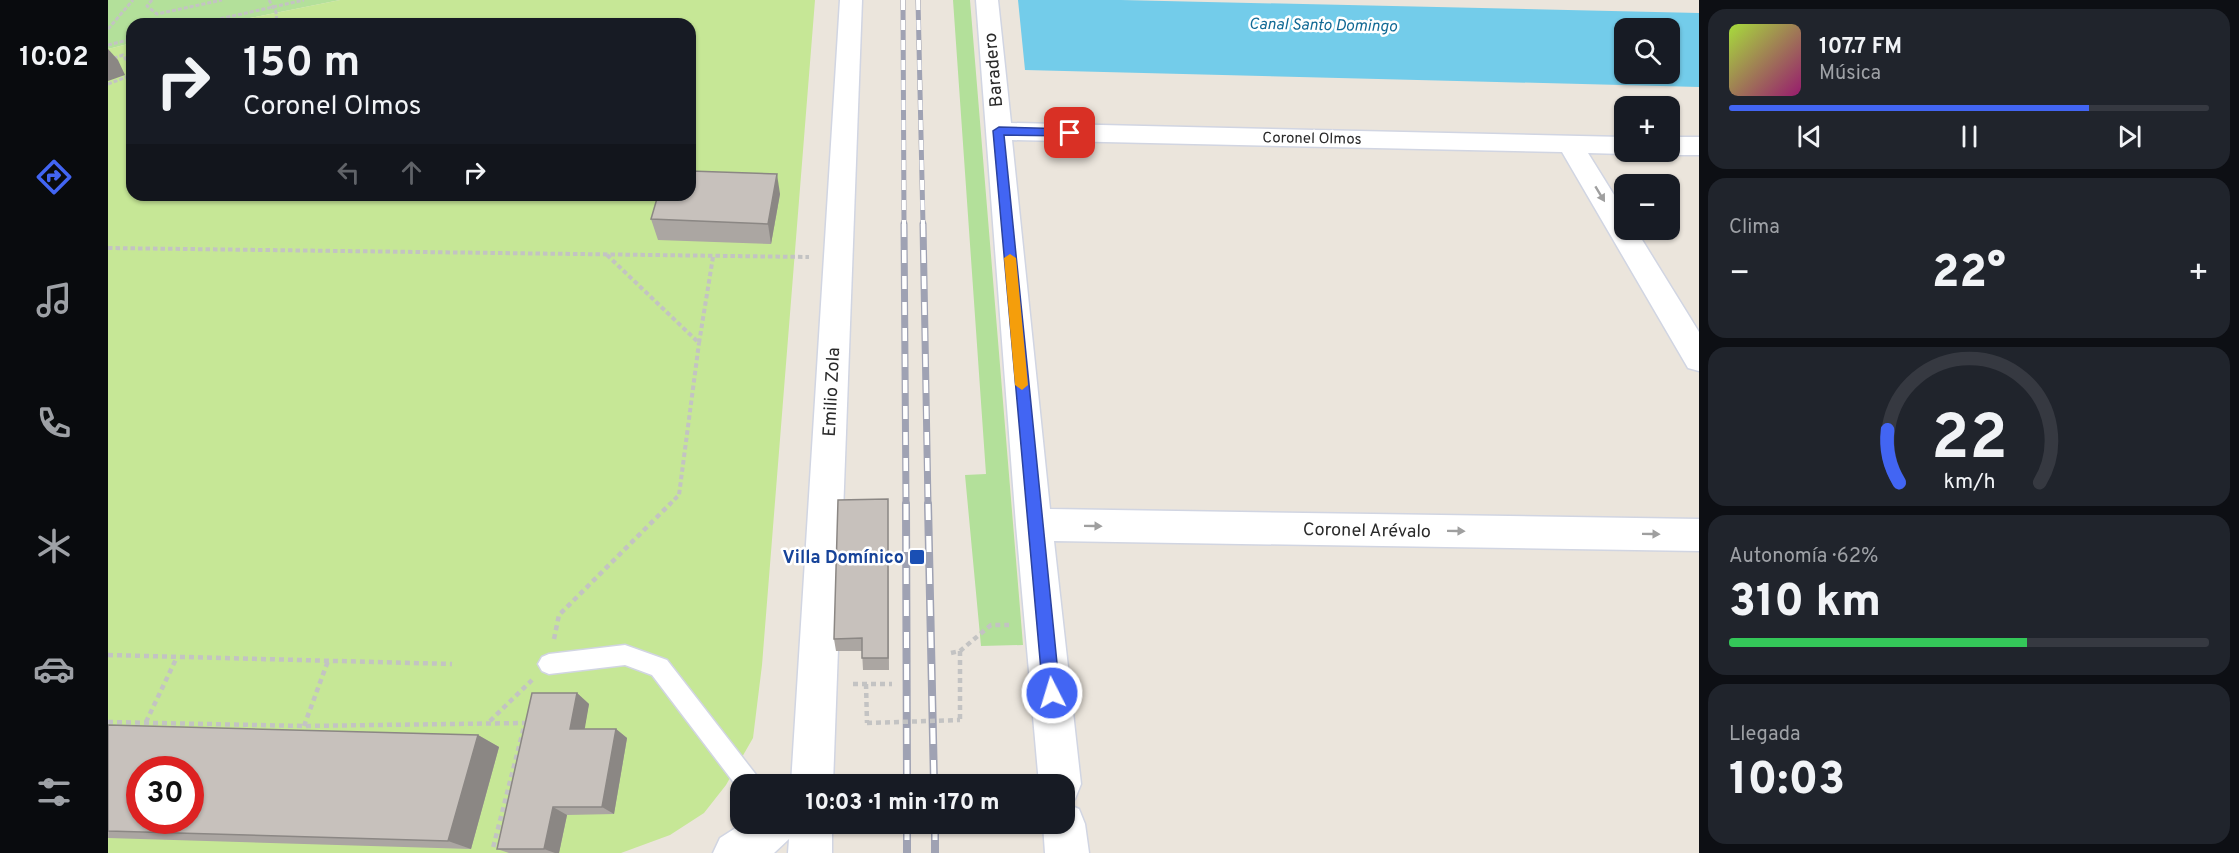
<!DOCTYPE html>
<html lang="es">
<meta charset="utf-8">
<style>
:root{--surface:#171b24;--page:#20242c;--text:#f1f3f6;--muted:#9ea1a6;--line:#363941;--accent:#4265f3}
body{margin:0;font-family:Overpass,sans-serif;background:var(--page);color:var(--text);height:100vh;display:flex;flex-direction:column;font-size:22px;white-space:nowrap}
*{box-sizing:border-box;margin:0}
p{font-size:20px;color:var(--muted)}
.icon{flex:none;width:33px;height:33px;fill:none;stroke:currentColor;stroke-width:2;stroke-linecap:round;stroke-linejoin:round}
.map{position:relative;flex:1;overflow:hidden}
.sheet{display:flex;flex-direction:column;gap:9px;padding:9px;background:#0d0f14;width:540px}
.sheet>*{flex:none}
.hud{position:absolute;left:18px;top:18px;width:570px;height:183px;border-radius:18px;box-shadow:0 2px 4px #0004;background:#171b24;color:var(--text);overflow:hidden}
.tools{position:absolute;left:1506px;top:18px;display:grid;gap:12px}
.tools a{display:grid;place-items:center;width:66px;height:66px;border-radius:12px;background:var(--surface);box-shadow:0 2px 4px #0004;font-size:30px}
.speed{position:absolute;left:18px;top:756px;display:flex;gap:12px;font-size:30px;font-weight:700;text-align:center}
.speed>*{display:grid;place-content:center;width:78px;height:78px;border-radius:50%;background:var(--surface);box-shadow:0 2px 4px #0004;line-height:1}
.speed .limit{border:9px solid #d22;background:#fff;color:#111}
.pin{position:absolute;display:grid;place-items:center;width:51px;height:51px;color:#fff;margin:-26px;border-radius:12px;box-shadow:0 3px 9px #0006}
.me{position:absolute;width:66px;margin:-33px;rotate:355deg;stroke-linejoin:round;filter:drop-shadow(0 0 4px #0008)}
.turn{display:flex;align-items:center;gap:21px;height:126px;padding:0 18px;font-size:27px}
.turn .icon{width:78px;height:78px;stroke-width:2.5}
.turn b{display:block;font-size:42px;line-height:51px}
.lanes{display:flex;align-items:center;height:57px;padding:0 18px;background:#0003;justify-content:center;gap:30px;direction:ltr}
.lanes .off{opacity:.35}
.big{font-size:45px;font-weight:800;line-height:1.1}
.sheet .tile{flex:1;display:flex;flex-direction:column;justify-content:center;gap:9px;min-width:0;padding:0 21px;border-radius:18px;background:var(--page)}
.sheet .dial{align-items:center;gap:0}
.dial svg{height:156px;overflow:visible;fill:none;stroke:var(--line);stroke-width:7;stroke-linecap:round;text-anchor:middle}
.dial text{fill:var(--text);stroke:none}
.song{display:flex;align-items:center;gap:18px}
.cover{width:72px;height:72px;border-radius:9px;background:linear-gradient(135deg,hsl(80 70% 55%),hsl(320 70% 35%))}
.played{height:6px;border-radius:3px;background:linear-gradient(90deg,var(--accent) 75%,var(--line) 75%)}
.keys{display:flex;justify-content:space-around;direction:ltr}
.heat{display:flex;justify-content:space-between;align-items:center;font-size:33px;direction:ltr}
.charge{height:9px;border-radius:4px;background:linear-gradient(90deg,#34c759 62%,var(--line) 0)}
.trip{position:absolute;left:622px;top:774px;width:345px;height:60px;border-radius:18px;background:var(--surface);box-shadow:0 2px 4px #0004;font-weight:800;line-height:60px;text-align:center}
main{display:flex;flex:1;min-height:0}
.tab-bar{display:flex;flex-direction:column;width:108px;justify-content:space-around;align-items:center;background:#090b0e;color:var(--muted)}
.tab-bar .icon{width:42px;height:42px}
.tab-bar .active{color:var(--accent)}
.tab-bar b{font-size:27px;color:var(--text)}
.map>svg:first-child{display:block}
</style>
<main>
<nav class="tab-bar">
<b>10:02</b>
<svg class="icon active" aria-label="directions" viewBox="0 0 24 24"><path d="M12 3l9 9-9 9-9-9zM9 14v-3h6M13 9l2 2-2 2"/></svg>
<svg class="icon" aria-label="music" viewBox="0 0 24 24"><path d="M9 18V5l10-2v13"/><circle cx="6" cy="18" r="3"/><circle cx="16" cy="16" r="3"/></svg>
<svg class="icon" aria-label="phone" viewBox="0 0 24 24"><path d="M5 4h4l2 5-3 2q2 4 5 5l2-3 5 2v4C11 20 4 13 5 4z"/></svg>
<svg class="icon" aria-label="climate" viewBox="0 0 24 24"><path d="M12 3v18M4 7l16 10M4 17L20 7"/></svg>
<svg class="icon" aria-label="car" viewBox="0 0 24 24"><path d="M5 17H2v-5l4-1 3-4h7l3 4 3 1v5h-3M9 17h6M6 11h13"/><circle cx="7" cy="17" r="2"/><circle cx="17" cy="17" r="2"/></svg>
<svg class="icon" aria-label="filters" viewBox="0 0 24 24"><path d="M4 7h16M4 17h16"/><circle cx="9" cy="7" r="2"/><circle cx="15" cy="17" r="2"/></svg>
</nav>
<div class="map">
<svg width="1591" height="853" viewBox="0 0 1591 853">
<rect width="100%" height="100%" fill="#ebe5dc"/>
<g fill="#b3e09a">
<polygon points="0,0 232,0 112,24 24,24 24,43 0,49"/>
<polygon points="845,0 862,0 915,645 873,646 857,475 878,474"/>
</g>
<path fill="#c6e796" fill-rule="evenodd" d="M232,0h475l-53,665 -9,73 -27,47 -22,28 -34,22 -49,18h-513v-804l24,-6v152h558v-171h-470zM32,770h50v50h-50z"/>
<path fill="#73ccea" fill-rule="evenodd" d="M910,0h103l578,13v74l-674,-17zM1516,28h46v46h-46z"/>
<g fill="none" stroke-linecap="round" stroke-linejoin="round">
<g stroke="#d1d5e2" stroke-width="3">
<polygon id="service" points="517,645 559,660 649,776 652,784 633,784 633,792 544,675 517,665 441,674 434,671 430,664 434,657 441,654"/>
</g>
<g stroke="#d1d5e2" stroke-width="3">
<g id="minor">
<polygon points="732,0 754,0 725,784 683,784"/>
<polygon points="868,0 890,0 903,123 1516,137 1516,152 1524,152 1516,154 1480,153 1516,211 1516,230 1528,230 1591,332 1591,371 1580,368 1454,152 904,140 942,509 1591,519 1591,551 946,541 973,784 967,799 957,803 957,784 931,784 908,525"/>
<polygon points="1562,137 1591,137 1591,155 1562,155 1553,152 1562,152"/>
<polygon points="957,803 971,809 977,824 981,853 937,853 935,824 957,824"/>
<polygon points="634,824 724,824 724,853 680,853 681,839 666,853 605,853 612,838"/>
</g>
</g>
<g stroke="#c3c3c3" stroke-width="3" stroke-dasharray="4 2" stroke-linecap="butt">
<polyline points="44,0 39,6 49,14 114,0"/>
<polyline points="161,0 168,12 169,24"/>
<polyline points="89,24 196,0"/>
<polyline points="0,29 25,0"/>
<polyline points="0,45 24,39"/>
<polyline points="0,60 15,55 24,69"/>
<polyline points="0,84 24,75"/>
</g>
<g stroke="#c3c3c3" stroke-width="4" stroke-dasharray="4.5 3" stroke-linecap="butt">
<polyline points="0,248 701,257"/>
<polyline points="499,255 591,343 605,257"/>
<polyline points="561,505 571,495 591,343"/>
</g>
<g stroke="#c3c3c3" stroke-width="4.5" stroke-dasharray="5 4" stroke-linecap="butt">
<polyline points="446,639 451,615 562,504"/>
<polyline points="852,651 852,720"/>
<polyline points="843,653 852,651 883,625 901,625"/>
<polyline points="0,655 344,664"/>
<polyline points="745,684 784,684"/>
<polyline points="758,684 759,723"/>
<polyline points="382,721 424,680"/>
<polyline points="0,722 196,726 417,723 385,848"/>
<polyline points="38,722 69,657"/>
<polyline points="196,726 220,661"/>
</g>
<use href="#service" fill="#fff" fill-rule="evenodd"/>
<use href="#minor" fill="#fff" fill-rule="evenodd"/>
<g stroke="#9fa2b3" stroke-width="5">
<g id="rail-far2">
<polyline points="795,0 796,225"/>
<polyline points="810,0 815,225"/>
</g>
</g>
<g stroke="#9fa2b3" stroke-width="7">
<g id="rail-far1">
<polyline points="796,224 798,505"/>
<polyline points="815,224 820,505"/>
</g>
</g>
<g stroke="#9fa2b3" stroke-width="8">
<g id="rail">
<polyline points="798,504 799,784"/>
<polyline points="820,504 826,784"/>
<polyline points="799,824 799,853"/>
<polyline points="827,824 827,853"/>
</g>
</g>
<use href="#rail-far2" stroke="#fff" stroke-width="4" stroke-dasharray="10" stroke-linecap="butt"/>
<use href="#rail-far1" stroke="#fff" stroke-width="4.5" stroke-dasharray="13" stroke-linecap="butt"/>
<use href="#rail" stroke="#fff" stroke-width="5" stroke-dasharray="16" stroke-linecap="butt"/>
<polyline stroke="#c3c3c3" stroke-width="4.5" stroke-dasharray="5 4" stroke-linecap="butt" points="759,723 852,720"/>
</g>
<g fill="#aba6a2">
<polygon points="672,194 663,244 550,240 543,219"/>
<polygon points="780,515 781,670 755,670 754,651 728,651 726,639"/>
<polygon points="469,693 481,704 476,729 508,729 519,738 506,814 459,815 451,853 401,853 389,849"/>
<polygon points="0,725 370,735 391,747 363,849 0,838"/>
</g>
<g fill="#8b8784">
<polygon points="0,49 10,60 17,75 0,81"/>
<polygon points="669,174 672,194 663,244 660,224"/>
<polygon points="469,693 481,704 475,739 462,729"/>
<polygon points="508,729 519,738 506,814 494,807"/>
<polygon points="370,735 391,747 363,849 340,841"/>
<polygon points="445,807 459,815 451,853 447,853 436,849"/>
</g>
<g fill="#c7c1bc" stroke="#8b8784" stroke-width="1.5" fill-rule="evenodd">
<polygon points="582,171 669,174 660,224 543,219 550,195 582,195"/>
<polygon points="780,499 780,658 754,658 754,638 726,639 730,500"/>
<polygon points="424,693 469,693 462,729 508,729 494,807 445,807 436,849 389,849"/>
<path d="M0,725l370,10 -30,106 -340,-10zM32,770h50v50h-50z"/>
</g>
<defs><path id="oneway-solid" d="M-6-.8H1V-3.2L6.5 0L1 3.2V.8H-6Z" transform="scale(1.5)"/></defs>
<g fill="#9f9f9f">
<use href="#oneway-solid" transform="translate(1492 194) rotate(59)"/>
<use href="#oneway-solid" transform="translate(985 526) rotate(1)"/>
<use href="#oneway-solid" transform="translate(1348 531) rotate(1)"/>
<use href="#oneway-solid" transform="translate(1543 534) rotate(1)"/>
</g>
<polygon fill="#4265f3" stroke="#2b429e" stroke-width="1.5" points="891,127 962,129 967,133 962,136 896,135 952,693 949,699 944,701 938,699 935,693 885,131"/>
<polygon fill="#f59e0b" points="902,254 908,258 920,385 914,390 907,385 896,258"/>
<rect fill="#1a4fb4" stroke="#fff" stroke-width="2" x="801" y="549" width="16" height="16" rx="3"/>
<g text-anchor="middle" stroke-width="5" stroke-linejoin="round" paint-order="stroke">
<g font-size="15" fill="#2a2a2a" stroke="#fff">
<text transform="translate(1204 138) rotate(1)" y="5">Coronel Olmos</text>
</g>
<g font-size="16" font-style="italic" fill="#126a95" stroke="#fff">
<text transform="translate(1215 24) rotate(1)" y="6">Canal Santo Domingo</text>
</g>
<g font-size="18" fill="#2a2a2a" stroke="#fff">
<text transform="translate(885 70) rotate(-95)" y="6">Baradero</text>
<text transform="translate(723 392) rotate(-87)" y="6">Emilio Zola</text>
<text transform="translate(1259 530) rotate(1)" y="6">Coronel Arévalo</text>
</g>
<g font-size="18" font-weight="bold" fill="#164399" stroke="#fff" text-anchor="end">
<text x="796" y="563">Villa Domínico</text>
</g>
</g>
</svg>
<div class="tools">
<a><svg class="icon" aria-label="search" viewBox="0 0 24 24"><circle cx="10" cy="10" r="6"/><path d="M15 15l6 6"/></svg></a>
<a>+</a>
<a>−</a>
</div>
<div class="speed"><div class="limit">30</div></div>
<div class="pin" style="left:962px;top:133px;background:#d93025"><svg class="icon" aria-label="arrive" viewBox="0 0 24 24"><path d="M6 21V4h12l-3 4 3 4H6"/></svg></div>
<svg class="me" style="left:944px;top:693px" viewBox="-20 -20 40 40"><circle r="17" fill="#4265f3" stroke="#fff" stroke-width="3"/><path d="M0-11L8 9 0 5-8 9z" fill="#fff"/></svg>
<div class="trip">10:03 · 1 min · 170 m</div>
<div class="hud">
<div class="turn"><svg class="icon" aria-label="right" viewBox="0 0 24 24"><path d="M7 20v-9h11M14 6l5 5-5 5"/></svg><div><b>150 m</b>Coronel Olmos</div></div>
<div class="lanes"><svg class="icon off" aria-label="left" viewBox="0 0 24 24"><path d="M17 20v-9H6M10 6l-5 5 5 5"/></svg><svg class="icon off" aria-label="ahead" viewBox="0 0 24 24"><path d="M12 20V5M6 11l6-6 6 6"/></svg><svg class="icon" aria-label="right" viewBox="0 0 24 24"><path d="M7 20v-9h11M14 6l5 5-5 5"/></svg></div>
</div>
</div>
<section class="sheet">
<div class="tile">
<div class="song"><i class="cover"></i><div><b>107.7 FM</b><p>Música</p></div></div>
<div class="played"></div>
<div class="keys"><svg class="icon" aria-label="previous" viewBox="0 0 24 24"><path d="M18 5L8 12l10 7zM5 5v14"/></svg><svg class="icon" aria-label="pause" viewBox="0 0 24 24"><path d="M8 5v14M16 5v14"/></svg><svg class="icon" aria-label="next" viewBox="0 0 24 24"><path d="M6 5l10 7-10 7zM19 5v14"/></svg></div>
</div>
<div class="tile"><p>Clima</p>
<div class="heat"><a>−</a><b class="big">22°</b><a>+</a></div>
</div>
<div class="tile dial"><svg viewBox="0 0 100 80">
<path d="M14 69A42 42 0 1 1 86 69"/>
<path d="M14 69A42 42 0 0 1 8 42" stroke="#4265f3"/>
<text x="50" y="56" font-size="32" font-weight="700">22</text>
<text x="50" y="72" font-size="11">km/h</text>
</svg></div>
<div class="tile"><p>Autonomía · 62%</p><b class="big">310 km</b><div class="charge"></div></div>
<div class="tile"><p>Llegada</p><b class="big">10:03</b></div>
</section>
</main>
